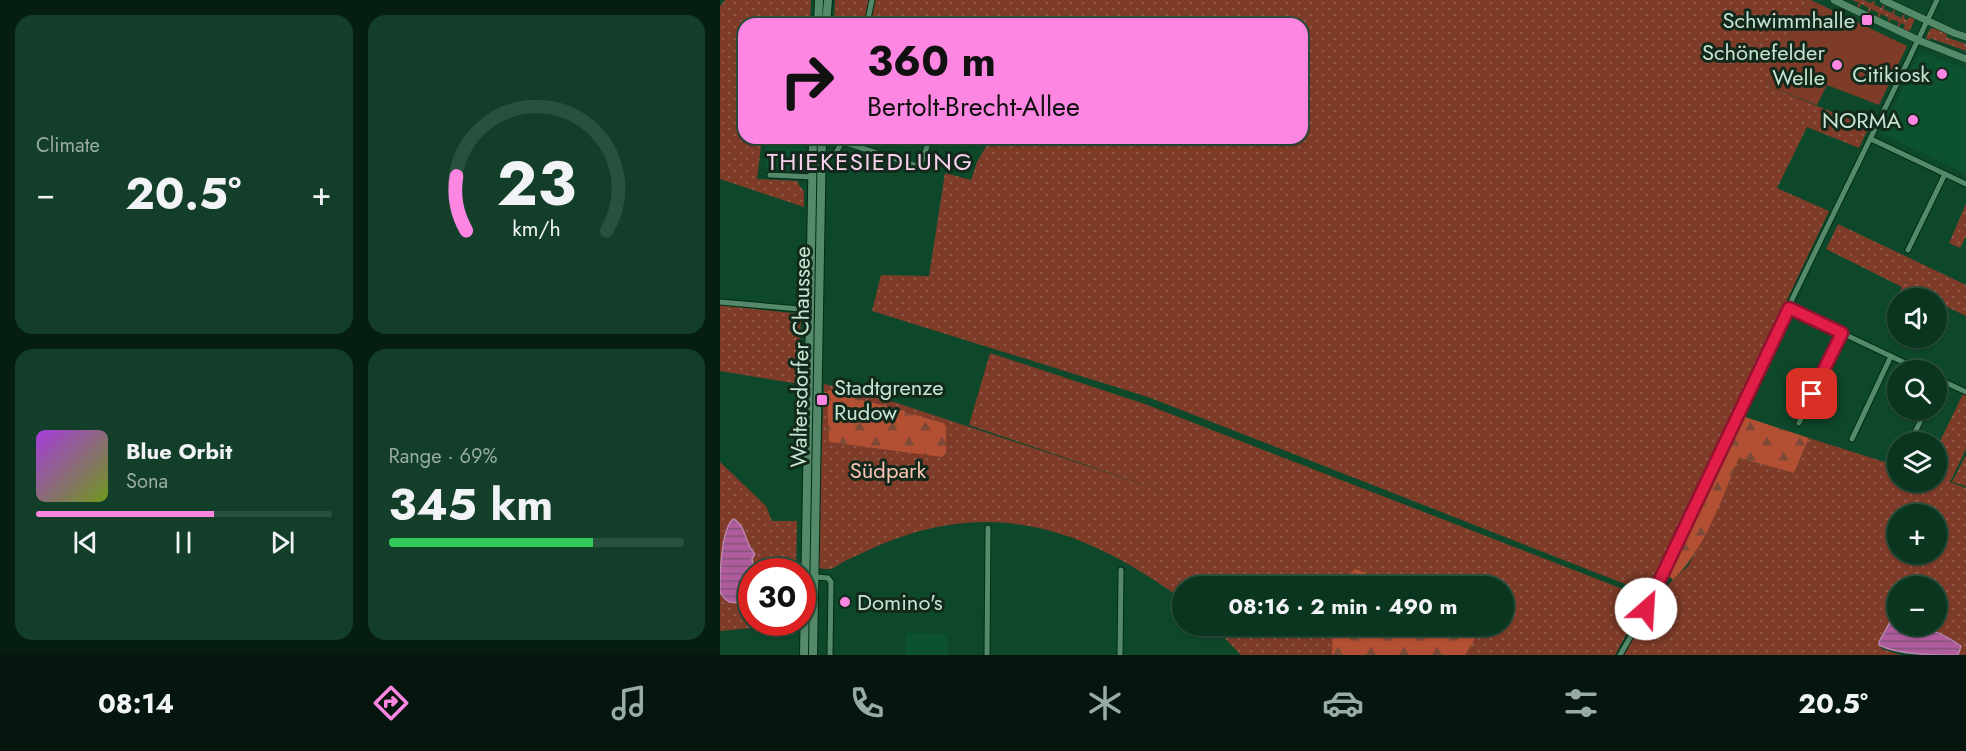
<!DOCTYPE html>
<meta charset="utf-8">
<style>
:root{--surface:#0a3620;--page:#133e29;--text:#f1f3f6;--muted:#99aba5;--line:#2a503e;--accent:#fd86e2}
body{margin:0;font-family:Jost,sans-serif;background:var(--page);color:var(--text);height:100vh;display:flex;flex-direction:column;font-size:22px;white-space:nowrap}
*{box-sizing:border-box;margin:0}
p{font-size:20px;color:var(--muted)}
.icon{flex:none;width:33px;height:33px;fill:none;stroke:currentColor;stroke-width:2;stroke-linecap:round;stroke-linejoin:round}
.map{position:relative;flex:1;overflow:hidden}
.details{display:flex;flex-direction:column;gap:15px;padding:15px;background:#061e12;width:720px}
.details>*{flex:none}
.hud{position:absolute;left:18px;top:18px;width:570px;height:126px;border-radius:18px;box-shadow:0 2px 4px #0004,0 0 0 2px var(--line);background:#fd86e2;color:#111;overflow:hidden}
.fabs{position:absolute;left:1167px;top:288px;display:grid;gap:12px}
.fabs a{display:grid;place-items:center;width:60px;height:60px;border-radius:50%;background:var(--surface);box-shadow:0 2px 4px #0004,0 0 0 2px var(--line);font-size:30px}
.speed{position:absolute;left:18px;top:558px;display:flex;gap:12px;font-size:30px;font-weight:700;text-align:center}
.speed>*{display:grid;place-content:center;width:78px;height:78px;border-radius:50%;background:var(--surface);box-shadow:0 2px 4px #0004,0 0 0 2px var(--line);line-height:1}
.speed .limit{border:9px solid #d22;background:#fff;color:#111}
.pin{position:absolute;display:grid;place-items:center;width:51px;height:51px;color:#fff;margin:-26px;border-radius:12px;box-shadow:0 3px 9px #0006}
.me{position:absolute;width:66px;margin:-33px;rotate:26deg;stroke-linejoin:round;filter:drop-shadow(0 0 4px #0008)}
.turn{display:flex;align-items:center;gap:21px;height:126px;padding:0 30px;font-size:27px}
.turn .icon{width:78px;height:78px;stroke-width:2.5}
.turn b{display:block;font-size:42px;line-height:51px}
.big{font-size:45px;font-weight:700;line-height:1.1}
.details .card{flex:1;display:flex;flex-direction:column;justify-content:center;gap:9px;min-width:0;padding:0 21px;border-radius:18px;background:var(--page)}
.details .dial{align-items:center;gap:0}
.dial svg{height:156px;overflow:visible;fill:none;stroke:var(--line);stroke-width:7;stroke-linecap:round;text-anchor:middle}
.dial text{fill:var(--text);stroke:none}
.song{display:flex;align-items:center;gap:18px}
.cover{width:72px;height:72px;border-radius:9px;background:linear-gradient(135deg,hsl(280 70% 55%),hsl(80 70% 35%))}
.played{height:6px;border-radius:3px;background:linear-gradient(90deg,var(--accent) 60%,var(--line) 60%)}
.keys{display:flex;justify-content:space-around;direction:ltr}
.heat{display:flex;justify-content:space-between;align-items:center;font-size:33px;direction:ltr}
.charge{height:9px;border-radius:4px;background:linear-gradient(90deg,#34c759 69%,var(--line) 0)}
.details .tiles{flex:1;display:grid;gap:15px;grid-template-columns:repeat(2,1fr)}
.trip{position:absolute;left:452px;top:576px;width:342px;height:60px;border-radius:30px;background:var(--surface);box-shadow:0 2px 4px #0004,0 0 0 2px var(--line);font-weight:700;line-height:60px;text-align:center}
.tabs{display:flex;height:96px;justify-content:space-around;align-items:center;background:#04160d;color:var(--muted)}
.tabs .icon{width:42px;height:42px}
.tabs .selected{color:var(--accent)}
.tabs b{font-size:27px;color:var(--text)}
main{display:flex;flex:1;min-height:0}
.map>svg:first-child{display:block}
</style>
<main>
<section class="details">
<div class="tiles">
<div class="card"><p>Climate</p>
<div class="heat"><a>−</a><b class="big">20.5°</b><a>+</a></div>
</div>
<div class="card dial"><svg viewBox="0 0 100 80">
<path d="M14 69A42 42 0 1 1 86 69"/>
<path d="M14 69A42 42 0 0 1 9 41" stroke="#fd86e2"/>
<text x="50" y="56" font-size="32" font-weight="700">23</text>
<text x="50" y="72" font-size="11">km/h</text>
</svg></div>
<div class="card">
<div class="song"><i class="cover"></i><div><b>Blue Orbit</b><p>Sona</p></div></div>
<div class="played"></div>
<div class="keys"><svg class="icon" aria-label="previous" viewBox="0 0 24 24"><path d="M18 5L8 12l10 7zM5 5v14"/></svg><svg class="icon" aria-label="pause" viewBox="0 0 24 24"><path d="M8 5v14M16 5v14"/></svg><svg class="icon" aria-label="next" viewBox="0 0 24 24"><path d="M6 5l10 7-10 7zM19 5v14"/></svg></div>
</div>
<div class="card"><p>Range · 69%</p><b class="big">345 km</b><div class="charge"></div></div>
</div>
</section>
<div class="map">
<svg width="1246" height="655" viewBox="0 0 1246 655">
<defs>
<pattern id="green-dots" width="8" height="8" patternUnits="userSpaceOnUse" patternTransform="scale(1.5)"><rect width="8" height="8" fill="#7e3b28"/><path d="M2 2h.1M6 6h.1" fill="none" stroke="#8f5746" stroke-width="1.8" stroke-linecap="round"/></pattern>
<pattern id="forest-firs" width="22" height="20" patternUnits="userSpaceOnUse" patternTransform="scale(1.5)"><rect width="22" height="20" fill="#b34f33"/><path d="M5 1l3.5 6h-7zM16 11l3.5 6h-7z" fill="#7d4a38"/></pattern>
<pattern id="water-rules" width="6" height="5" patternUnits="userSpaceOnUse" patternTransform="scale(1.5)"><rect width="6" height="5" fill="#b05b9c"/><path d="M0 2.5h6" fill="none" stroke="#87537b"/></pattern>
</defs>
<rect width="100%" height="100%" fill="#0e482b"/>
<g fill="#0c5231">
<polygon points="1200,52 1246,69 1246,174 1161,133"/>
<polygon points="45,138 85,138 85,162 79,168 45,167"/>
<polygon points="186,633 227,634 228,655 186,655"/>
</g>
<g fill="url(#green-dots)" fill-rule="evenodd">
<polygon points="5,0 91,0 90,24 24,24 24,138 42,138 37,179 78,181 78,184 84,191 84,207 0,179 0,6"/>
<polygon points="115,0 1086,0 1046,85 1149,127 1139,148 1087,127 1057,188 1109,211 928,593 428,397 152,311 161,275 209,276 225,173 251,180 257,162 271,138 582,138 582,24 114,24"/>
<polygon points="1132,0 1144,0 1151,3 1155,0 1154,4 1161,8 1164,4 1165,5 1163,9 1172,13 1174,9 1175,10 1174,14 1181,18 1184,14 1185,14 1184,18 1187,20 1190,16 1195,19 1189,32 1183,29 1185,25 1181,23 1179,27 1177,27 1179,22 1171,19 1169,23 1168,22 1169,18 1161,14 1159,18 1157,17 1159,13 1151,9 1149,13 1147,12 1149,8 1141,4 1139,8 1137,7 1139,3"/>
<polygon points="1214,28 1227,34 1226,37 1246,44 1246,51 1210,38 1209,41 1206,38 1210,29"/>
<polygon points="1246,204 1246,236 1240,248 1229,243"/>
<polygon points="1118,224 1246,285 1246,316 1217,302 1216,298 1178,298 1177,312 1172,309 1182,287 1106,249"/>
<polygon points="0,305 81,314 79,384 0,371"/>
<path d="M270,353l155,51 501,194 -31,57h-374l-28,-29h290v-40h-321v13c-88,-63 -173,-99 -281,-62 -19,6 -36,15 -54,23 -5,2 -11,7 -16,9 -4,1 -10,-1 -14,-1l7,-184 70,18 269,89 -194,-66z"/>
<path d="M1246,388v61l-16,33 16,6v167h-8l3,-9 -10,-7 -31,-13h16v-40h-38l-1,30 -3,-1 -15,30 3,4 19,6h-277l32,-59 32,-30 18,-34 33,-74 55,15 15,-35 88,28 1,16h38l1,-35zM1178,514h38v40h-38z"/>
<polygon points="1245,457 1246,457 1246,486 1232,482"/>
<polygon points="0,462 46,506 52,521 77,521 76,571 32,572 32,622 75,623 75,628 42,627 0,631"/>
</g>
<g fill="url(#forest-firs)">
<polygon points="110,390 223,423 226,426 226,452 222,457 109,442 107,392"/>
<path d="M1022,416l67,22 -15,35 -55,-15c-18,41 -33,90 -66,122l-7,-7z"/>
<polygon points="635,569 677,586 618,586"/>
<polygon points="613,626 762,626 746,655 612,655"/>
</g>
<polygon fill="#7e3b28" points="1086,0 1091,0 1187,46 1159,105 1107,85 1097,105 1046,85"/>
<g fill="url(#water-rules)" stroke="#b784ac" stroke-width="1.5">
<path d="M13,519c14,6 11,25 22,35l-3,5 2,12 -2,1 -1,26 -9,5 -13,-1c-4,-3 -8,-6 -9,-11 0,-15 1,-62 13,-72z"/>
<path d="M1174,615l3,1 1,10c25,0 42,5 63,20l-3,9c-24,0 -60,0 -79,-10v-3z"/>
</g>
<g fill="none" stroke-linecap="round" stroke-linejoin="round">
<g stroke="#002c16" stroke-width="7">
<g id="minor">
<polyline points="147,24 152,0"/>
<polyline points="1151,139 1246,184"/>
<polyline points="123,142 200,167 210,138"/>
<polyline points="116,153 124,138"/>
<polyline points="50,175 93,177"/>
<polyline points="1188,250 1225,174"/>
<polyline points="0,302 91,310"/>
<polyline points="1069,308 1200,370"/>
<polyline points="1216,378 1246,392"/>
<polyline points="1079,423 1122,333"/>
<polyline points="1132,439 1171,356"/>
<polyline points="1190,442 1206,410"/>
<polyline points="85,576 108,578 111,582 110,655"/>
<polyline points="267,655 268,528"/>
<polyline points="400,655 401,570"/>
<path d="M900,655c58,-98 100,-205 149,-307 55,-117 113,-231 168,-348"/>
</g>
</g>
<g stroke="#002c16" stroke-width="8">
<g id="tertiary">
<polyline points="1114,0 1198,40 1246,59"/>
<polyline points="1163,0 1234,33 1246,37"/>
</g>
</g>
<g stroke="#002c16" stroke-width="10">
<g id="secondary">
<polyline points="98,24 99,0"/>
<polyline points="106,24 108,0"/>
<polyline points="84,655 93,138"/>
<polyline points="93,655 102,138"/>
</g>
</g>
<use href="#minor" stroke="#548a69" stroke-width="5"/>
<use href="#tertiary" stroke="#548a69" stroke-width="7"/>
<use href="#secondary" stroke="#548a69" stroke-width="8"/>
</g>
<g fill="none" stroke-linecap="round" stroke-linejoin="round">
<g stroke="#92132f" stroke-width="15">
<polyline id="route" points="926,609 1069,308 1122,333 1092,394"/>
</g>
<use href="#route" stroke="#e11d48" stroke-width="10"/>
</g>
<g fill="#fd86e2" stroke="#12291b" stroke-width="2">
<rect x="1141" y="14" width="12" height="12" rx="3"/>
<circle cx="1117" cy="65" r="6"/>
<circle cx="1222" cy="74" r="6"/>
<circle cx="1193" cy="120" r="6"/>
<rect x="96" y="394" width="12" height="12" rx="3"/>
<circle cx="125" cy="602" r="6"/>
</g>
<g text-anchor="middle" stroke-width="6" stroke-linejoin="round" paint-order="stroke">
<g font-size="22" fill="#c7e3d1" stroke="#12291b" text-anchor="end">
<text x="1135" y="28">Schwimmhalle</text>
<text x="1105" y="60">Schönefelder<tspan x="1105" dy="25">Welle</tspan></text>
<text x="1210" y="82">Citikiosk</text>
<text x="1181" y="128">NORMA</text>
<text x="114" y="395" text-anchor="start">Stadtgrenze<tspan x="114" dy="25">Rudow</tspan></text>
<text x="137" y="610" text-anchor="start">Domino's</text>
</g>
<g font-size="22" fill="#c7e3d1" stroke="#12291b">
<text transform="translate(80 357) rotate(-89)" y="8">Waltersdorfer Chaussee</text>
</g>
<g font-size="22" fill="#fac3b4" stroke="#12291b">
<text x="168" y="478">Südpark</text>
</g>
<g font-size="24" letter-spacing="1.5" fill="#fad1ee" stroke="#12291b">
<text x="150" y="170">THIEKESIEDLUNG</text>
</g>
</g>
</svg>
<div class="fabs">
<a><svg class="icon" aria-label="sound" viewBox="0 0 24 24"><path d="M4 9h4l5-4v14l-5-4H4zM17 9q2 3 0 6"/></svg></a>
<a><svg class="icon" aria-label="search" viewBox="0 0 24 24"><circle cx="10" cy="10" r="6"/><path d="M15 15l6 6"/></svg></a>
<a><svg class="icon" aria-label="layers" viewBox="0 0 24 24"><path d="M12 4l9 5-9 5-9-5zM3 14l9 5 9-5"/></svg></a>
<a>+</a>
<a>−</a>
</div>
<div class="speed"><div class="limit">30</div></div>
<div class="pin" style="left:1092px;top:394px;background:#d93025"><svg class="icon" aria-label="arrive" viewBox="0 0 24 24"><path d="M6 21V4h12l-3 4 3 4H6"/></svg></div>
<svg class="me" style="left:926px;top:609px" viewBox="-20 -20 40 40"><circle r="19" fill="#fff"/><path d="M0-13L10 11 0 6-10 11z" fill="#e11d48"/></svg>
<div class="trip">08:16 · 2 min · 490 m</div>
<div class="hud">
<div class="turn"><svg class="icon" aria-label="right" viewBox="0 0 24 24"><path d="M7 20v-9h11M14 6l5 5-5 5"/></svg><div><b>360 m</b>Bertolt-Brecht-Allee</div></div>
</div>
</div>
</main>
<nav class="tabs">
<b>08:14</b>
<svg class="icon selected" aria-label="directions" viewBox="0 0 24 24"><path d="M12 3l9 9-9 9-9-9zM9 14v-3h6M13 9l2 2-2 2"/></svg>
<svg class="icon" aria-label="music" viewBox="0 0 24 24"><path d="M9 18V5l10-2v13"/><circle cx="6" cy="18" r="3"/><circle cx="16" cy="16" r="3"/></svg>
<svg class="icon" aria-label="phone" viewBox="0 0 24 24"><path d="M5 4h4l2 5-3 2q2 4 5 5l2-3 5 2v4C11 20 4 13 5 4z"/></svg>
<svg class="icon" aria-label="climate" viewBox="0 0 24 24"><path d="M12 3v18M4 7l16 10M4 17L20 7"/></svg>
<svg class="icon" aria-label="car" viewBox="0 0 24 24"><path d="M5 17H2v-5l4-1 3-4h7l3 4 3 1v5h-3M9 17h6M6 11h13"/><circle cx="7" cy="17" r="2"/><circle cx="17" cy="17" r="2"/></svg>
<svg class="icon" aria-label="filters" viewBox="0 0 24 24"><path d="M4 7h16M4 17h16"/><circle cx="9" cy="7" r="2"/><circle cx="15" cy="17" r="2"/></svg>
<b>20.5°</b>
</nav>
